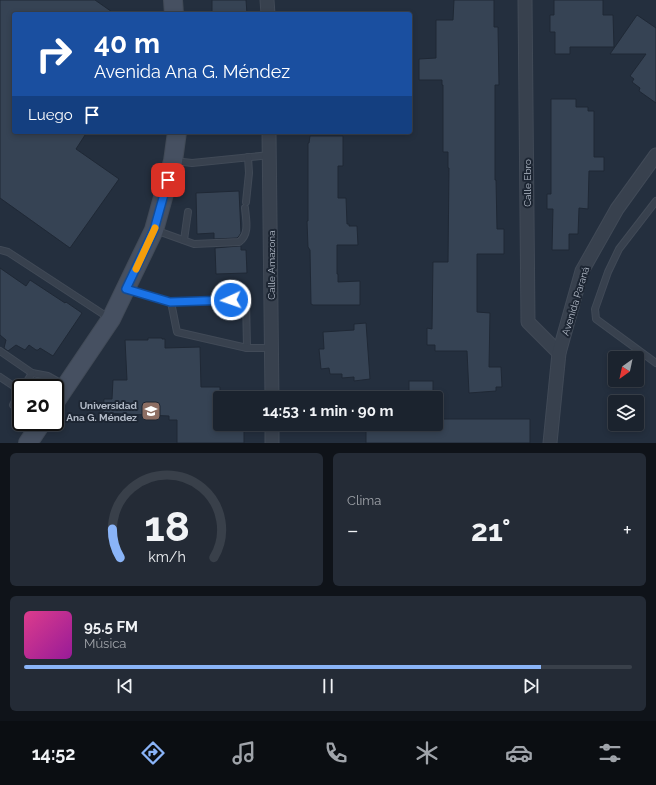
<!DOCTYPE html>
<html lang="es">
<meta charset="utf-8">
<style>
:root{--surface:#1b232e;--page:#242b36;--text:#f1f3f6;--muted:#a0a4aa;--line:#39404a;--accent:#8ab4f8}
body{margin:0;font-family:Raleway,sans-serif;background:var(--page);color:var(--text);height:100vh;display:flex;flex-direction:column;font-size:15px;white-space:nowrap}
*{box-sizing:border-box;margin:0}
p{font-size:13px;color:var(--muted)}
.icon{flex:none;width:22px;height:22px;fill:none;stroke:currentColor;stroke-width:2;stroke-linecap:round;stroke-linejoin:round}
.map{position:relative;height:443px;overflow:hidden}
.side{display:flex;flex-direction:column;gap:10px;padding:10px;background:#0f1319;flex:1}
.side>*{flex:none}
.top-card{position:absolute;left:12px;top:12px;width:400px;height:122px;border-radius:4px;box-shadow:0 2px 6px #0003,0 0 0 1px var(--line);background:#1a4fa0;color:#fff;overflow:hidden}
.needle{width:26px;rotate:213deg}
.controls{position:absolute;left:608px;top:351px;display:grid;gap:8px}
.controls a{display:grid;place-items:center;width:36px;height:36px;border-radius:4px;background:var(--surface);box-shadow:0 2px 6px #0003,0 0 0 1px var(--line);font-size:20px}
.speed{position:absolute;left:12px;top:379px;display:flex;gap:8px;font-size:20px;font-weight:700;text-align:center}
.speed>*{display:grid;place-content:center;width:52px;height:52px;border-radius:50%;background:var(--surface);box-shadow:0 2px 6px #0003,0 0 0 1px var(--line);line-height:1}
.speed .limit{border:2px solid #111;border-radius:6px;background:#fff;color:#111}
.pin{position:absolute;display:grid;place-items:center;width:34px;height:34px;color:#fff;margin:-17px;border-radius:8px;box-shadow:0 2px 6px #0006}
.me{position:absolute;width:44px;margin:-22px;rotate:267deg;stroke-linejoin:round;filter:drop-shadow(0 0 3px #0008)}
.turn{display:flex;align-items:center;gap:14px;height:84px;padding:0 16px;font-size:18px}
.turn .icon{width:52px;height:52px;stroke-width:2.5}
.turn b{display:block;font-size:28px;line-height:34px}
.then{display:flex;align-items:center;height:38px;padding:0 16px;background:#0003;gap:8px;font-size:15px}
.big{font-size:30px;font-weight:700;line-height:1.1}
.side .card{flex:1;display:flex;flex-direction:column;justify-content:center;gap:6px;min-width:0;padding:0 14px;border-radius:6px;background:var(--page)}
.side .dial{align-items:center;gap:0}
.dial svg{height:104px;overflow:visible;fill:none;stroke:var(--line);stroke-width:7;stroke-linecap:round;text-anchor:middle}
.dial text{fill:var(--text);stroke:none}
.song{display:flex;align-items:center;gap:12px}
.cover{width:48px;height:48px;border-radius:6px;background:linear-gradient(135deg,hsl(330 70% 55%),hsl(300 70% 35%))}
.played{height:4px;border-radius:2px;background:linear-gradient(90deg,var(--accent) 85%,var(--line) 85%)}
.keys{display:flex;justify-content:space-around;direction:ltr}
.heat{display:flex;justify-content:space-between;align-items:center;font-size:22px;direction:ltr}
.side .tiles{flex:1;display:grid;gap:10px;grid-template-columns:1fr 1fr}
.card:last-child{grid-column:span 2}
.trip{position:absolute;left:213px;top:391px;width:230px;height:40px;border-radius:4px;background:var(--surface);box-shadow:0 2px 6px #0003,0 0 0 1px var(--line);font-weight:700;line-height:40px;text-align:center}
.dock{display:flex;height:64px;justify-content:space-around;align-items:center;background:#0b0e12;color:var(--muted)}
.dock .icon{width:28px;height:28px}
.dock .selected{color:var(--accent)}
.dock b{font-size:18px;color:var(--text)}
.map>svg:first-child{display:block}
</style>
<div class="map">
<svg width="656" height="443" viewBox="0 0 656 443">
<rect width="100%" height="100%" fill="#242f3e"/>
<g fill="#364354" stroke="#1f2835">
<polygon points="0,0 95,0 115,14 14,14 14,132 87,132 76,149 119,179 70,248 0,198"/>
<polygon points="212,0 246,0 247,14 212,14"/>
<polygon points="454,0 494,0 494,27 498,27 499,85 495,85 495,180 496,180 497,229 504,229 504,254 477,254 477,312 490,313 489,367 501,367 502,387 496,387 496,391 469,393 467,351 435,351 435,345 427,345 427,328 432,329 433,262 448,262 449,168 448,168 448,152 443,152 443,85 442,85 442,80 419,80 419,59 436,58 436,20 453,20"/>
<polygon points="554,0 603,0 603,15 613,15 614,47 570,47 570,54 555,54 555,32 550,32 550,15 554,15"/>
<polygon points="637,15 656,28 656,103 639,91 640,88 632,82 634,79 630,76 646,54 610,54"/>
<polygon points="551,99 576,99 576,107 588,107 588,111 594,111 594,157 604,157 604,171 589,171 588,209 579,208 578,234 569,234 569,250 552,250 553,209 547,209 547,194 551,194"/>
<polygon points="310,136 343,136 343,166 338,166 338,198 346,198 347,224 349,224 349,226 357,226 358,245 337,245 337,274 338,274 338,282 360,281 360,305 313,305 311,304 310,250 308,247 307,221 308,221 308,143 309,143"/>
<polygon points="239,191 241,233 239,236 237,238 214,239 214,233 197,234 196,193"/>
<polygon points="239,246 241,246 241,250 246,250 247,273 216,274 215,248"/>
<polygon points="0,268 26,286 30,280 65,303 66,302 82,313 53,356 40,348 38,350 36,350 29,345 25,350 16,345 8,351 4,348 6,340 0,335"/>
<polygon points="366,323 370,379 354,381 354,377 342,378 342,374 330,374 329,368 321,369 319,349 324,349 323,332 354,330 354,324"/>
<polygon points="148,338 162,338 162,339 165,339 165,348 200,347 201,387 220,387 220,424 244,424 244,443 177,443 177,420 169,420 169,416 103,413 104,399 112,399 113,380 127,380 125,340 148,340"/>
<rect x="409" y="381" width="24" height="16"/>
<polygon points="436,419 530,419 530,443 366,443 366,424 436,424"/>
</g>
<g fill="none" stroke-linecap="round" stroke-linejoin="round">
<g stroke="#414a57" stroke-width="8">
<g id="service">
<polyline points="174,161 192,163 270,155"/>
<polyline points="656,201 619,249 608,272 595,309 596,319 656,363"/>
<polyline points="246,202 249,173 248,157"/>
<path d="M155,230l39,14 45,-2c11,-8 7,-22 6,-34"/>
<polyline points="184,240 188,212"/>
<polyline points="0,250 8,252 109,318"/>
<polyline points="127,290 170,302 246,299 247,348"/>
<polyline points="171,302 177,332 247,348 271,348"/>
<polyline points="0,351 32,373 48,376 64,385"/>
<polyline points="0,377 21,391"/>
<polyline points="23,388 32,373"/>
<polyline points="21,390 13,405 21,411"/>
</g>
</g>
<g stroke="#414a57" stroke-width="15">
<g id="minor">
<polyline points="267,0 268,14"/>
<polyline points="525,0 528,322 559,353"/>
<polyline points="269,132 272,398"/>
<polyline points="272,424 272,443"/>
<polyline points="550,443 559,353 582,271 617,209 656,155"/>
</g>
</g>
<g stroke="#414a57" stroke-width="20">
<g id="secondary">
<polyline points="173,0 174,14"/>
<polyline points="55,402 111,319 154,230 173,161 177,132"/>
<polyline points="28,443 42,422"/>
</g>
</g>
<use href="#service" stroke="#38414e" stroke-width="6"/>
<use href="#minor" stroke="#38414e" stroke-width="13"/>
<use href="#secondary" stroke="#465061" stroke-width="18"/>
</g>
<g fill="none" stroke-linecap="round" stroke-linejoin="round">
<g stroke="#114b97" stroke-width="10">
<polyline id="route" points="168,180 154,230 126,289 170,302 231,300"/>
</g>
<use href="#route" stroke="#1a73e8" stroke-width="7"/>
<polyline stroke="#f59e0b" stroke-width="7" points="136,269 155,228"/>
</g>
<defs>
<g id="university-square" transform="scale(1)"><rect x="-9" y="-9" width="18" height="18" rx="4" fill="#8d6e63" stroke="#1d2633"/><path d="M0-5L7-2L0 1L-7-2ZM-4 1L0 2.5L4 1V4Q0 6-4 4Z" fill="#fff"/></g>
</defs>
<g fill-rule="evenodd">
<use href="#university-square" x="151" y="411"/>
</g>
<g text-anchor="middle" stroke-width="4" stroke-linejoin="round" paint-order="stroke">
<g font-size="10" fill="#b4bcc9" stroke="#1d2633">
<text transform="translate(527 183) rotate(-90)" y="4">Calle Ebro</text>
<text transform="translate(271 265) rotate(-90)" y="4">Calle Amazona</text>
<text transform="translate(575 301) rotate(-73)" y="4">Avenida Paraná</text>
</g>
<g font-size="10" font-weight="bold" fill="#b4bcc9" stroke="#1d2633" text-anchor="end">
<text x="137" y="409">Universidad<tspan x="137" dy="12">Ana G. Méndez</tspan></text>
</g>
</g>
</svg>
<div class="controls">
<a><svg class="needle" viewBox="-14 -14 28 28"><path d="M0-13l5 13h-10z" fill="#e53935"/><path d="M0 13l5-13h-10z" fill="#a0a4aa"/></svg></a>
<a><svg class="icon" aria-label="layers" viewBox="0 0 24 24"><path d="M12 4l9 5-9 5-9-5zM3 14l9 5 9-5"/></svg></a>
</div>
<div class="speed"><div class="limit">20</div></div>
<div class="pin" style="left:168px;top:180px;background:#d93025"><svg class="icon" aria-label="arrive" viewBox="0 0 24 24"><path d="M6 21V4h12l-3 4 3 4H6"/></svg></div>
<svg class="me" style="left:231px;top:300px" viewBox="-20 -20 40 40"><circle r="17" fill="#1a73e8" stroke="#fff" stroke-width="3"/><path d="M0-11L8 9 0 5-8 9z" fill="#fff"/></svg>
<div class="trip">14:53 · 1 min · 90 m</div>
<div class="top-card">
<div class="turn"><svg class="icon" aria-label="right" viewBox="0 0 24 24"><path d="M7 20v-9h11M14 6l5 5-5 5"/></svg><div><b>40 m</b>Avenida Ana G. Méndez</div></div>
<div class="then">Luego<svg class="icon" aria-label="arrive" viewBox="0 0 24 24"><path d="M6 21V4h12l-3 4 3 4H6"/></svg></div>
</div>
</div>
<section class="side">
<div class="tiles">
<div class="card dial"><svg viewBox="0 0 100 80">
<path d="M14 69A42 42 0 1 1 86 69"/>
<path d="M14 69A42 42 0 0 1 8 47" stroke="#8ab4f8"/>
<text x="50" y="56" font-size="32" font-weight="700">18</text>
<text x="50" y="72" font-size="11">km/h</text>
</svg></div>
<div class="card"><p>Clima</p>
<div class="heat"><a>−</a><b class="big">21°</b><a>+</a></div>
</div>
<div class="card">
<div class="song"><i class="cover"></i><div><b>95.5 FM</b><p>Música</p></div></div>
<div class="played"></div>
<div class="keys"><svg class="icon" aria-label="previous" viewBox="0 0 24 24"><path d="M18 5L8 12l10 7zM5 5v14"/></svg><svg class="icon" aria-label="pause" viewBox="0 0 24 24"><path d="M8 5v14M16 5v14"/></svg><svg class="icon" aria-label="next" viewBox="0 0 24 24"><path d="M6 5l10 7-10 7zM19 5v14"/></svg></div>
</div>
</div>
</section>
<nav class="dock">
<b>14:52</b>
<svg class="icon selected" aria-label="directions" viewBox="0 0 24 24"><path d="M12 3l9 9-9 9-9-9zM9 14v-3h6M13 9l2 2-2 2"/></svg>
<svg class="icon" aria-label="music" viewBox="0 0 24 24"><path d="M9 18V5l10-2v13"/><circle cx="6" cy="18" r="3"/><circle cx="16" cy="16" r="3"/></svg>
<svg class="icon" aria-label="phone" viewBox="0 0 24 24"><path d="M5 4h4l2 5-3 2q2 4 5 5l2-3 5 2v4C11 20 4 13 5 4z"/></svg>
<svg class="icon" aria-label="climate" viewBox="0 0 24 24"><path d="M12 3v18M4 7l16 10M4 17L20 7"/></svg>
<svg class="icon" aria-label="car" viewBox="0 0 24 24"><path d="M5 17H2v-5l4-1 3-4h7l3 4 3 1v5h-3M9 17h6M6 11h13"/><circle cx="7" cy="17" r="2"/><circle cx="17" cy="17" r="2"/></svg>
<svg class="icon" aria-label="filters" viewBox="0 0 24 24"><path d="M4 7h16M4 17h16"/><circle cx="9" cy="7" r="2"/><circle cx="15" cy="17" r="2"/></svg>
</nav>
